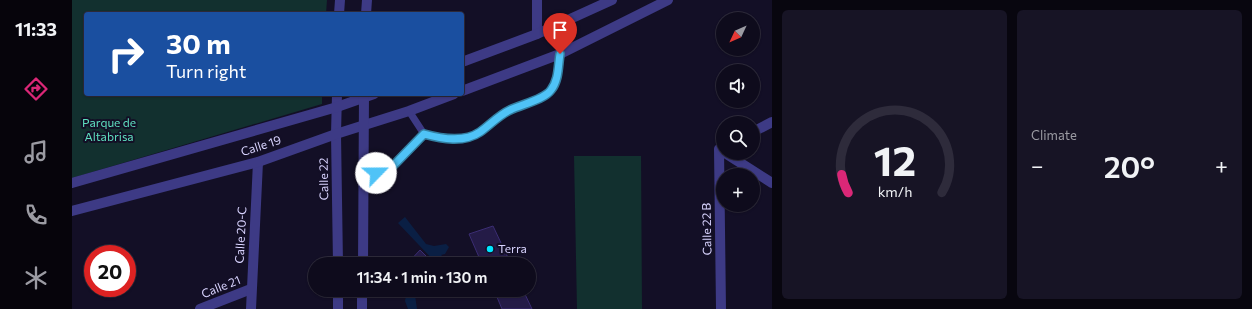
<!DOCTYPE html>
<meta charset="utf-8">
<style>
:root{--surface:#0e0b1c;--page:#171425;--text:#f1f3f6;--muted:#9b9ba3;--line:#2e2b3b;--accent:#db2777}
body{margin:0;font-family:Commissioner,sans-serif;background:var(--page);color:var(--text);height:100vh;display:flex;flex-direction:column;font-size:15px;white-space:nowrap}
*{box-sizing:border-box;margin:0}
p{font-size:13px;color:var(--muted)}
.icon{flex:none;width:22px;height:22px;fill:none;stroke:currentColor;stroke-width:2;stroke-linecap:round;stroke-linejoin:round}
.map{position:relative;flex:1;overflow:hidden}
.details{display:flex;flex-direction:column;gap:10px;padding:10px;background:#08060f;width:480px}
.details>*{flex:none}
.hud{position:absolute;left:12px;top:12px;width:380px;height:84px;border-radius:4px;box-shadow:0 1px 3px #0004,0 0 0 1px var(--line);background:#1a4fa0;color:#fff;overflow:hidden}
.needle{width:26px;rotate:226deg}
.tools{position:absolute;left:644px;top:12px;display:grid;gap:8px}
.tools a{display:grid;place-items:center;width:44px;height:44px;border-radius:50%;background:var(--surface);box-shadow:0 1px 3px #0004,0 0 0 1px var(--line);font-size:20px}
.speed{position:absolute;left:12px;top:245px;display:flex;gap:8px;font-size:20px;font-weight:700;text-align:center}
.speed>*{display:grid;place-content:center;width:52px;height:52px;border-radius:50%;background:var(--surface);box-shadow:0 1px 3px #0004,0 0 0 1px var(--line);line-height:1}
.speed .limit{border:6px solid #d22;background:#fff;color:#111}
.pin{position:absolute;display:grid;place-items:center;width:34px;height:34px;color:#fff;margin:-41px -17px;border-radius:50% 50% 50% 0;rotate:-45deg;box-shadow:0 0 4px #0007}
.pin .icon{rotate:45deg}
.me{position:absolute;width:44px;margin:-22px;rotate:67deg;stroke-linejoin:round;filter:drop-shadow(0 0 3px #0008)}
.turn{display:flex;align-items:center;gap:14px;height:84px;padding:0 16px;font-size:18px}
.turn .icon{width:52px;height:52px;stroke-width:2.5}
.turn b{display:block;font-size:28px;line-height:34px}
.big{font-size:30px;font-weight:600;line-height:1.1}
.details .tile{flex:1;display:flex;flex-direction:column;justify-content:center;gap:6px;min-width:0;padding:0 14px;border-radius:6px;background:var(--page)}
.details .dial{align-items:center;gap:0}
.dial svg{height:104px;overflow:visible;fill:none;stroke:var(--line);stroke-width:7;stroke-linecap:round;text-anchor:middle}
.dial text{fill:var(--text);stroke:none}
.heat{display:flex;justify-content:space-between;align-items:center;font-size:22px;direction:ltr}
.details .tiles{flex:1;display:grid;gap:10px;grid-template-columns:repeat(2,1fr)}
.trip{position:absolute;left:236px;top:257px;width:228px;height:40px;border-radius:20px;background:var(--surface);box-shadow:0 1px 3px #0004,0 0 0 1px var(--line);font-weight:600;line-height:40px;text-align:center}
main{display:flex;flex:1;min-height:0}
.dock{display:flex;flex-direction:column;width:72px;justify-content:space-around;align-items:center;background:#06040b;color:var(--muted)}
.dock .icon{width:28px;height:28px}
.dock .active{color:var(--accent)}
.dock b{font-size:18px;color:var(--text)}
.map>svg:first-child{display:block}
</style>
<main>
<nav class="dock">
<b>11:33</b>
<svg class="icon active" aria-label="directions" viewBox="0 0 24 24"><path d="M12 3l9 9-9 9-9-9zM9 14v-3h6M13 9l2 2-2 2"/></svg>
<svg class="icon" aria-label="music" viewBox="0 0 24 24"><path d="M9 18V5l10-2v13"/><circle cx="6" cy="18" r="3"/><circle cx="16" cy="16" r="3"/></svg>
<svg class="icon" aria-label="phone" viewBox="0 0 24 24"><path d="M5 4h4l2 5-3 2q2 4 5 5l2-3 5 2v4C11 20 4 13 5 4z"/></svg>
<svg class="icon" aria-label="climate" viewBox="0 0 24 24"><path d="M12 3v18M4 7l16 10M4 17L20 7"/></svg>
</nav>
<div class="map">
<svg width="700" height="309" viewBox="0 0 700 309">
<rect width="100%" height="100%" fill="#130f26"/>
<g fill="#12302f">
<polygon points="0,0 255,0 254,14 14,14 14,94 250,94 250,104 0,178"/>
<polygon points="502,156 569,156 570,309 505,309"/>
</g>
<g fill="#0a1f44">
<polygon points="333,217 354,244 362,246 374,244 377,247 373,254 369,255 380,264 365,264 326,223"/>
<polygon points="335,290 346,290 343,295 345,309 336,309 333,301"/>
</g>
<g fill="#241b47" stroke="#3b2d73">
<polygon points="421,226 439,264 410,264 397,234"/>
<polygon points="348,250 362,264 335,264"/>
<polygon points="422,290 451,290 460,309 430,309"/>
</g>
<g fill="none" stroke-linecap="round" stroke-linejoin="round">
<g stroke="#3d3a85" stroke-width="7">
<path d="M352,134c11,3 24,6 36,5 21,-2 33,-20 50,-29 11,-6 34,-10 41,-20 8,-10 7,-24 9,-36"/>
<polyline points="291,176 317,171 352,134 337,111"/>
</g>
<g stroke="#3d3a85" stroke-width="10">
<polyline points="465,0 465,34"/>
<polyline points="681,132 700,122"/>
<polyline points="647,149 649,309"/>
<polyline points="653,153 700,183"/>
<polyline points="128,309 179,289"/>
<polyline points="179,309 186,162"/>
</g>
<g stroke="#3d3a85" stroke-width="10">
<polyline points="267,14 268,0"/>
<polyline points="294,14 295,0"/>
<polyline points="390,62 465,34 540,0"/>
<polyline points="390,91 488,54 596,0"/>
<polyline points="265,94 264,134 266,264"/>
<polyline points="0,183 265,107 302,94"/>
<polyline points="0,211 186,162 264,134 337,111 382,94"/>
<polyline points="291,264 292,94"/>
<polyline points="266,290 266,309"/>
<polyline points="290,309 290,290"/>
</g>
</g>
<g fill="none" stroke-linecap="round" stroke-linejoin="round">
<g stroke="#337fa1" stroke-width="10">
<path id="route" d="M304,173l13,-3 35,-36c18,5 40,9 56,-2 10,-7 19,-17 30,-22 12,-6 34,-10 41,-20 8,-10 7,-24 9,-36"/>
</g>
<use href="#route" stroke="#4fc3f7" stroke-width="7"/>
</g>
<circle fill="#00e5ff" stroke="#130f26" stroke-width="1.5" cx="418" cy="249" r="4"/>
<g text-anchor="middle" stroke-width="4" stroke-linejoin="round" paint-order="stroke">
<g font-size="12" fill="#5fe0c0" stroke="#130f26">
<text x="37" y="127">Parque de<tspan x="37" dy="14">Altabrisa</tspan></text>
</g>
<g font-size="12" fill="#d9d4ff" stroke="#130f26">
<text transform="translate(189 146) rotate(-18)" y="4">Calle 19</text>
<text transform="translate(252 179) rotate(-91)" y="4">Calle 22</text>
<text transform="translate(635 229) rotate(-91)" y="4">Calle 22 B</text>
<text transform="translate(169 235) rotate(-87)" y="4">Calle 20-C</text>
<text transform="translate(149 287) rotate(-22)" y="4">Calle 21</text>
</g>
<g font-size="12" fill="#d9d4ff" stroke="#130f26" text-anchor="start">
<text x="426" y="253">Terra</text>
</g>
</g>
</svg>
<div class="tools">
<a><svg class="needle" viewBox="-14 -14 28 28"><path d="M0-13l5 13h-10z" fill="#e53935"/><path d="M0 13l5-13h-10z" fill="#9b9ba3"/></svg></a>
<a><svg class="icon" aria-label="sound" viewBox="0 0 24 24"><path d="M4 9h4l5-4v14l-5-4H4zM17 9q2 3 0 6"/></svg></a>
<a><svg class="icon" aria-label="search" viewBox="0 0 24 24"><circle cx="10" cy="10" r="6"/><path d="M15 15l6 6"/></svg></a>
<a>+</a>
</div>
<div class="speed"><div class="limit">20</div></div>
<div class="pin" style="left:488px;top:54px;background:#d93025"><svg class="icon" aria-label="arrive" viewBox="0 0 24 24"><path d="M6 21V4h12l-3 4 3 4H6"/></svg></div>
<svg class="me" style="left:304px;top:173px" viewBox="-20 -20 40 40"><circle r="19" fill="#fff"/><path d="M0-13L10 11 0 6-10 11z" fill="#4fc3f7"/></svg>
<div class="trip">11:34 · 1 min · 130 m</div>
<div class="hud">
<div class="turn"><svg class="icon" aria-label="right" viewBox="0 0 24 24"><path d="M7 20v-9h11M14 6l5 5-5 5"/></svg><div><b>30 m</b>Turn right</div></div>
</div>
</div>
<section class="details">
<div class="tiles">
<div class="tile dial"><svg viewBox="0 0 100 80">
<path d="M14 69A42 42 0 1 1 86 69"/>
<path d="M14 69A42 42 0 0 1 9 55" stroke="#db2777"/>
<text x="50" y="56" font-size="32" font-weight="700">12</text>
<text x="50" y="72" font-size="11">km/h</text>
</svg></div>
<div class="tile"><p>Climate</p>
<div class="heat"><a>−</a><b class="big">20°</b><a>+</a></div>
</div>
</div>
</section>
</main>
